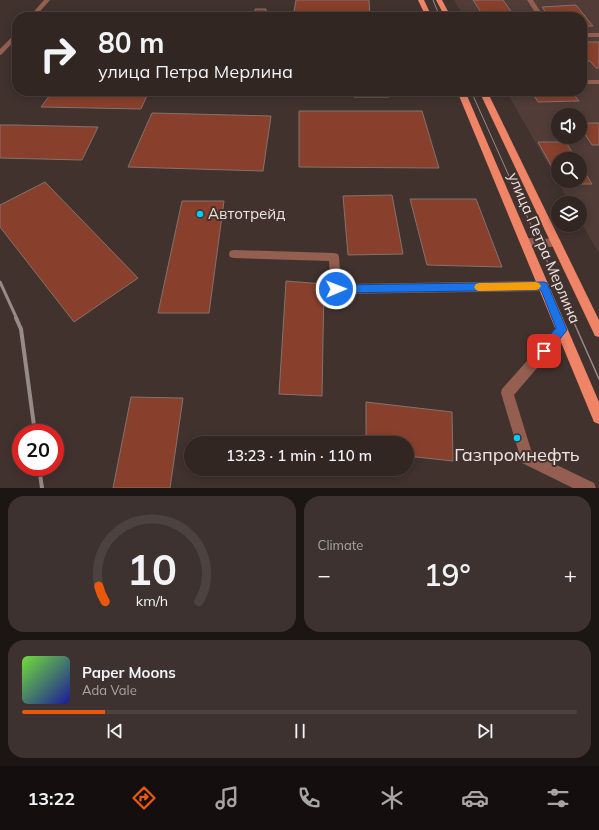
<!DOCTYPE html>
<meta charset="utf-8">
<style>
:root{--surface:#312622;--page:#3d322f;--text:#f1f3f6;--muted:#a8a5a5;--line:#4c4340;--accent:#ea580c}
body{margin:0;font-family:Mulish,sans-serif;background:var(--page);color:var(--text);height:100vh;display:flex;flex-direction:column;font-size:15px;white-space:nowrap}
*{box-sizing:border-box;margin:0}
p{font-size:13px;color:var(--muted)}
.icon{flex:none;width:22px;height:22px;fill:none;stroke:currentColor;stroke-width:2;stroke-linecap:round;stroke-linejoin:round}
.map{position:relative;height:488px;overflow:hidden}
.sheet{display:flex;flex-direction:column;gap:8px;padding:8px;background:#1b1513;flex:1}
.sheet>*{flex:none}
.hud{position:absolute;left:12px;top:12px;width:575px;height:84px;border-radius:16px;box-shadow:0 2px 10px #0003,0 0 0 1px var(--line);background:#312622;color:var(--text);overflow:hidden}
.fabs{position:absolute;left:551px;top:108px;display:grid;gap:8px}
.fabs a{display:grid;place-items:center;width:36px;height:36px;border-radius:50%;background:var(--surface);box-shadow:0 2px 10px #0003,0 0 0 1px var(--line);font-size:20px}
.speed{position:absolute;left:12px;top:424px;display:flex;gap:8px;font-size:20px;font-weight:700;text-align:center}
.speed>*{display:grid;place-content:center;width:52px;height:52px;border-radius:50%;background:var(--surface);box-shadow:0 2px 10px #0003,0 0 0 1px var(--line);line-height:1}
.speed .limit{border:6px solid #d22;background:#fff;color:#111}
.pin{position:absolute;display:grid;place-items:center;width:34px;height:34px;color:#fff;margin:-17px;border-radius:8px;box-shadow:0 2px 6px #0006}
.me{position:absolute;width:44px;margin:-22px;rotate:89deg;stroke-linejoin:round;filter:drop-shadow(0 0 3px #0008)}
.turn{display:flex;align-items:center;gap:14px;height:84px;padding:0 20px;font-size:18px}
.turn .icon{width:52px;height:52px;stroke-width:2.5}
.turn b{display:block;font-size:28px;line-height:34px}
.big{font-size:30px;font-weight:600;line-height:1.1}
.sheet .tile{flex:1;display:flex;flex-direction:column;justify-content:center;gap:6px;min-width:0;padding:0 14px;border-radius:16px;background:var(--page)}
.sheet .dial{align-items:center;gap:0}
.dial svg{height:104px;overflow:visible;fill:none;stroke:var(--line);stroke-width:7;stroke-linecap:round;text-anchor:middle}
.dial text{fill:var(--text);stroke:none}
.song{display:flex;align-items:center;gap:12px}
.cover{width:48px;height:48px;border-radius:6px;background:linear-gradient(135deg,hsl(100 70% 55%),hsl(240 70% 35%))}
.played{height:4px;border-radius:2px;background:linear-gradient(90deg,var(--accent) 15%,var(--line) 15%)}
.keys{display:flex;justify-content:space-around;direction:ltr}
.heat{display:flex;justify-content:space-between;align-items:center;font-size:22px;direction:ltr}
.sheet .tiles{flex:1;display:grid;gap:8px;grid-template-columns:1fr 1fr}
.tile:last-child{grid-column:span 2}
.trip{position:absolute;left:184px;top:436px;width:230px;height:40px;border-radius:20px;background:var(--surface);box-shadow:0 2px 10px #0003,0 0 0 1px var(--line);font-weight:600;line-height:40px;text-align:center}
.dock{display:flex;height:64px;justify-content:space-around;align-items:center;background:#140f0e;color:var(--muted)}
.dock .icon{width:28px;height:28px}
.dock .on{color:var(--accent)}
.dock b{font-size:18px;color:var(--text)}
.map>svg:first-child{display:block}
</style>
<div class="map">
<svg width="599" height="488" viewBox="0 0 599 488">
<rect width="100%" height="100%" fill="#41322e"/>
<path fill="#513c37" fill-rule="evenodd" d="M454,0h145v254l-19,-34v-17h-10l-64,-112h76v-74h-118zM558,115h22v22h-22zM558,159h22v22h-22z"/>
<g fill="#88402c" stroke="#83726d">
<polygon points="296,0 369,0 370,17 293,17"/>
<polygon points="473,0 503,0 515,17 484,17"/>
<polygon points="576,5 593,26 582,26 582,17 549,17 542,7"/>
<polygon points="255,9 266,9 265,17 237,17 238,12 255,12"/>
<polygon points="582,42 599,42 599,68 596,68 590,61 582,61"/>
<polygon points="53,91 149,91 141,109 41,107"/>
<polygon points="353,91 388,91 389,97 354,97"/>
<polygon points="531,91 571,91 579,101 538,102"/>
<polygon points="299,111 422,111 439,168 299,167"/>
<polygon points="152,113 271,116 263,171 128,167"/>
<polygon points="580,123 599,123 599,145 592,145 580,127"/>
<polygon points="0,125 15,125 98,127 82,160 0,158"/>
<polygon points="538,142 566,142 576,159 558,159 558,178"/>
<polygon points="580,165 592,184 561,184 560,181 580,181"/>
<polygon points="45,182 138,278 74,322 0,227 0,205"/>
<polygon points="392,195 403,254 348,255 343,196"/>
<polygon points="410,199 476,199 502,267 427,265"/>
<polygon points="182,201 224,201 209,313 158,313"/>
<polygon points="286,281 324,284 322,396 279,394"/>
<polygon points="131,397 183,398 170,488 113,488"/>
<polygon points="366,402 452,412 453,461 407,456 407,443 366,443"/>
</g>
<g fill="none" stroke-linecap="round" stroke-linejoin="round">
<g fill="#945f50" fill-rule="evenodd">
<polygon points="44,0 50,0 35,17 29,17"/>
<polygon points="527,0 533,0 544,17 538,17"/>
<polygon points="17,32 17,38 2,54 0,55 0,49"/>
<rect x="582" y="33" width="17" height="4"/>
<rect x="582" y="80" width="17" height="4"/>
<polygon points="525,238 556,239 560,240 561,243 560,246 556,247 525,246 521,245 520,242 521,239"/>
<polygon points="234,250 334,253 338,254 339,257 341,284 544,281 548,283 549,286 548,289 544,291 336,294 332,292 331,289 329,261 234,258 230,257 229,254 230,251"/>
<polygon points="562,325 566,326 568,330 566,334 514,395 532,453 594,483 596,488 573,488 522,463 501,393 502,389 558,326"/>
</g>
<g fill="#f08466" fill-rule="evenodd">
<polygon points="418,0 424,0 432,17 426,17"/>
<polygon points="436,0 442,0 451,17 445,17"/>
<polygon points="457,91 465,91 599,402 599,424 594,422"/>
<polygon points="479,91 487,91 599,320 599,337 595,336"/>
</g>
<g stroke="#978b88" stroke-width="1">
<polyline points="433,0 440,17"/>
<polyline points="471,91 573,319"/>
</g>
<polyline stroke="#978b88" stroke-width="1.5" points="572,318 599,379"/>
<polyline stroke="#978b88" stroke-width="3" points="0,282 17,319"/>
<g stroke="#978b88" stroke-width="4">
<polyline points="16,318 21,329 35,433"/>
<polyline points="39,467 42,488"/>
</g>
</g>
<polygon fill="#1a73e8" stroke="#114b97" points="544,282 547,283 567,330 548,354 544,356 540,354 538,351 540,347 556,328 541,290 336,293 332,292 331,289 332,286 336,285"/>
<polygon fill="#f59e0b" points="536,282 539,283 541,286 539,289 536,290 479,291 476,290 474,287 476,284 479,283"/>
<g fill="#00cbf9" stroke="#41322e" stroke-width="1.5">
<circle cx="200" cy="214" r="4"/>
<circle cx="517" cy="438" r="4"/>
</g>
<g text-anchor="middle" stroke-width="4" stroke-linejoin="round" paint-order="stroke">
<g font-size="15" fill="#efe5e3" stroke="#41322e" text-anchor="start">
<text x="208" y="219">Автотрейд</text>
</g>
<g font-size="15" fill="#efe5e3" stroke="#41322e">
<text transform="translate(544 248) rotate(67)" y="5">улица Петра Мерлина</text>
</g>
<g font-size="18" fill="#efe5e3" stroke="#41322e">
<text x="517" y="461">Газпромнефть</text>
</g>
</g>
</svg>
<div class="fabs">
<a><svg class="icon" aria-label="sound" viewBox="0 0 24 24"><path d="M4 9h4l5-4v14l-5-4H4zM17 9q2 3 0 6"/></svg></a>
<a><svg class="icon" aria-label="search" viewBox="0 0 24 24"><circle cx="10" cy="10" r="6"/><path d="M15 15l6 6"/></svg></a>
<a><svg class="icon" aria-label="layers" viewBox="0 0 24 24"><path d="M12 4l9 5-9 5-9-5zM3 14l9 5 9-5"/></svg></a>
</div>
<div class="speed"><div class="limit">20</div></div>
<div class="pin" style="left:544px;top:351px;background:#d93025"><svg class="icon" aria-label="arrive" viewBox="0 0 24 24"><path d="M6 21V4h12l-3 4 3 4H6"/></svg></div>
<svg class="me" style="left:336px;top:289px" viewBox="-20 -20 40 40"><circle r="17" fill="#1a73e8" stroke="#fff" stroke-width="3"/><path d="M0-11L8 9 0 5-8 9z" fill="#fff"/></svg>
<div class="trip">13:23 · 1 min · 110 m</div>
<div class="hud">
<div class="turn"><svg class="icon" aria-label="right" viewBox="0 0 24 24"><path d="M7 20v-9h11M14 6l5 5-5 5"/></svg><div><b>80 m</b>улица Петра Мерлина</div></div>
</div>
</div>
<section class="sheet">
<div class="tiles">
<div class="tile dial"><svg viewBox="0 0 100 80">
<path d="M14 69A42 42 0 1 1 86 69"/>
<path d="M14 69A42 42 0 0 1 9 57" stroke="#ea580c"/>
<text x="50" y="56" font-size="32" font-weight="700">10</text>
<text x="50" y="72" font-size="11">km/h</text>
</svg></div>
<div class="tile"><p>Climate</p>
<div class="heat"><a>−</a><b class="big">19°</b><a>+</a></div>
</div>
<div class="tile">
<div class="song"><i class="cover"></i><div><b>Paper Moons</b><p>Ada Vale</p></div></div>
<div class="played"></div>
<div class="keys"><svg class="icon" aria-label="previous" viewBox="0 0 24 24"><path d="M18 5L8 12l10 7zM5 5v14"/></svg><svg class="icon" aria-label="pause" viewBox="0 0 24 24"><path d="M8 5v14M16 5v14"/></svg><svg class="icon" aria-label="next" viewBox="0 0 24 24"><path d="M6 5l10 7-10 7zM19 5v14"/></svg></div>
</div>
</div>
</section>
<nav class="dock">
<b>13:22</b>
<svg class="icon on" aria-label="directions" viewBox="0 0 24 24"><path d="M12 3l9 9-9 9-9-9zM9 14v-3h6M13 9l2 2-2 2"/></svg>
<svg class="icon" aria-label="music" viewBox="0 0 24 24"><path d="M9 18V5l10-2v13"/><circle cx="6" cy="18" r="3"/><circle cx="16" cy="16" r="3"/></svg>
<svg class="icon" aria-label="phone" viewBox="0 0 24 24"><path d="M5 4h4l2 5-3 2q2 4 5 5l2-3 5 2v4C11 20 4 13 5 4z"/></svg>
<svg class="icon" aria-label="climate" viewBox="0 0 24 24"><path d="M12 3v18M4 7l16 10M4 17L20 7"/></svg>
<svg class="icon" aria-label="car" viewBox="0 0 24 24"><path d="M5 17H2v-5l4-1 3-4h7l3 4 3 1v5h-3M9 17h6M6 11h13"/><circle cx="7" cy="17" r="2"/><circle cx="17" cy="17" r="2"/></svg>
<svg class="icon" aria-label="filters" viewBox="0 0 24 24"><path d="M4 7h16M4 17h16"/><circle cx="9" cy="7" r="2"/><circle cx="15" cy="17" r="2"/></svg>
</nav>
